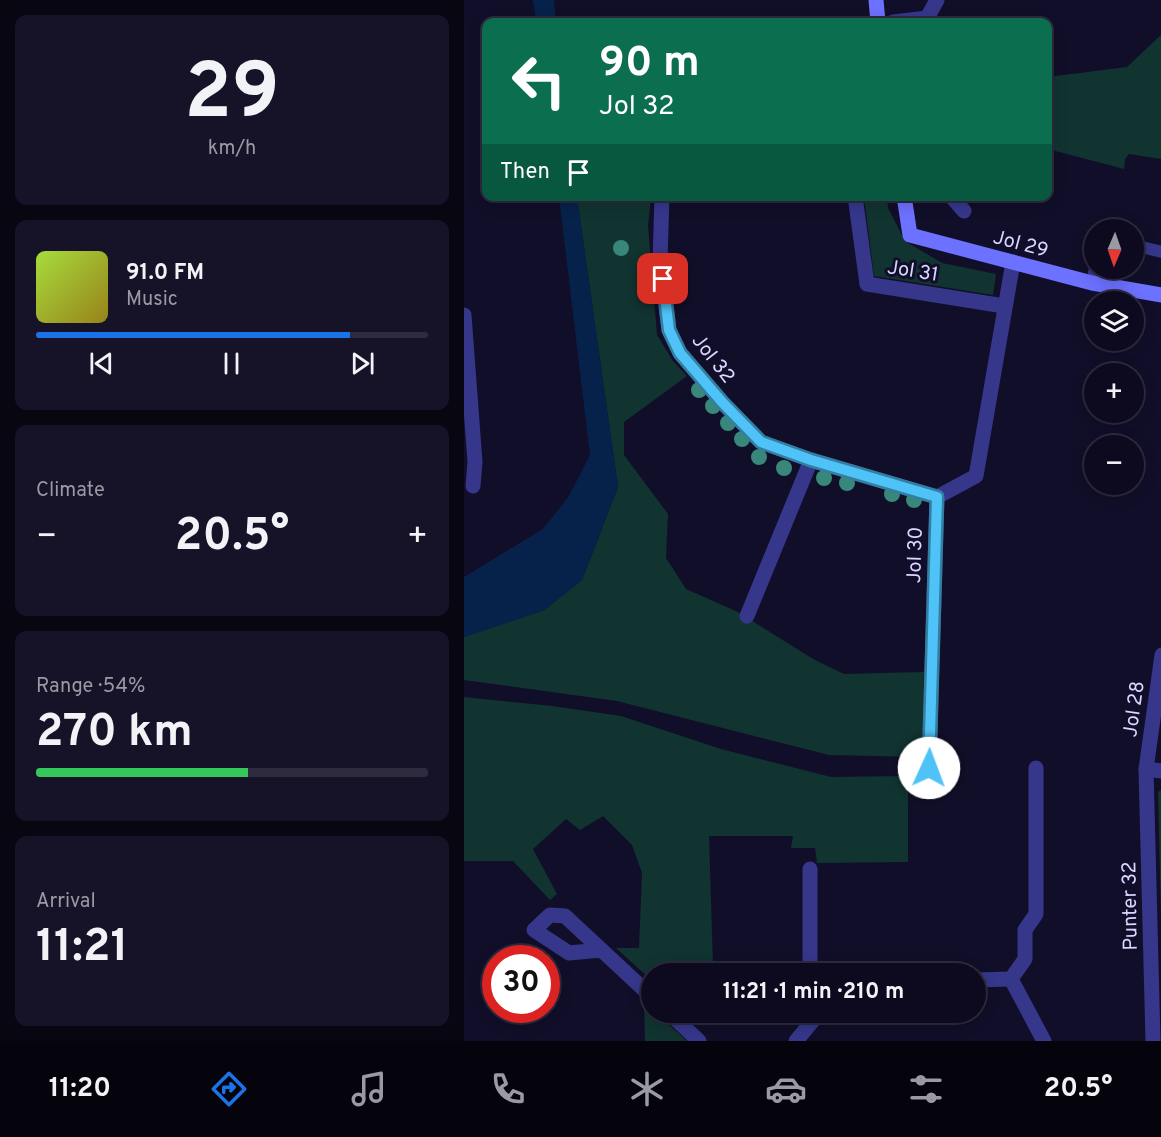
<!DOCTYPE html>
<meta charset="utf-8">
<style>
:root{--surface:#0d0a1f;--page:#161328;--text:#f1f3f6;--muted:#9a9aa4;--line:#2d2b3d;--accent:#1a73e8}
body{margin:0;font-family:Overpass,sans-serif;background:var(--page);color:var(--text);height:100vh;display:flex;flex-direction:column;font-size:22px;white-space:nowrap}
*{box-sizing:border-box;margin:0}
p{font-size:20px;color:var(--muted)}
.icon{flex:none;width:33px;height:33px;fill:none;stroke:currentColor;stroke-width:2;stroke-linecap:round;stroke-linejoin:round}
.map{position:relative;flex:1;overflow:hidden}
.details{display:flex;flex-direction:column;gap:15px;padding:15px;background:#070611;width:464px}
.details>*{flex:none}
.hud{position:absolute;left:18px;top:18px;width:570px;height:183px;border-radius:12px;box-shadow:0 3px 15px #0003,0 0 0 2px var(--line);background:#0b6e4f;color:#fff;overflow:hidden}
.needle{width:39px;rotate:182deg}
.fabs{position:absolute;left:620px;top:219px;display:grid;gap:12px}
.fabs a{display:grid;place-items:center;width:60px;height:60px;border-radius:50%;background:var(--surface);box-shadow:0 3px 15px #0003,0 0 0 2px var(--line);font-size:30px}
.speed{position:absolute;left:18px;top:945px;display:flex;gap:12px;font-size:30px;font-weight:700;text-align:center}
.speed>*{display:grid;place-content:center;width:78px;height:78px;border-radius:50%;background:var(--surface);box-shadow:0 3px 15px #0003,0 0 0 2px var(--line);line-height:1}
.speed .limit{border:9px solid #d22;background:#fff;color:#111}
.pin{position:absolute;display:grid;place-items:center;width:51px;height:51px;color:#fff;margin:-26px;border-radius:12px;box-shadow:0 3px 9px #0006}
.me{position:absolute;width:66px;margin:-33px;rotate:2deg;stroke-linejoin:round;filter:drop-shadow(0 0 4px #0008)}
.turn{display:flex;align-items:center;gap:21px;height:126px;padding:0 18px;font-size:27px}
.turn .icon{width:78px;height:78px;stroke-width:2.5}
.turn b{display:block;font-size:42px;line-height:51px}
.then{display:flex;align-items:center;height:57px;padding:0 18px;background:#0003;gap:12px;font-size:22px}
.big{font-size:45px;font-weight:700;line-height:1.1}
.details .widget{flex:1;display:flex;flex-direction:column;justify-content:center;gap:9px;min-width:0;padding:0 21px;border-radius:12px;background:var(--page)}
.details .dial{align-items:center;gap:0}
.dial b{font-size:78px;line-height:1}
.song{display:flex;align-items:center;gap:18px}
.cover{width:72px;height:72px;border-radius:9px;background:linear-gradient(135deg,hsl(80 70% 55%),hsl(50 70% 35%))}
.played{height:6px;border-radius:3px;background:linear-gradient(90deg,var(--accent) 80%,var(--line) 80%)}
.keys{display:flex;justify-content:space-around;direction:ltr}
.heat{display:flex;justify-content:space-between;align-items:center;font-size:33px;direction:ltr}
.charge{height:9px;border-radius:4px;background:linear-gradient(90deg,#34c759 54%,var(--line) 0)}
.trip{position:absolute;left:177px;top:963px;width:345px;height:60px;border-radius:30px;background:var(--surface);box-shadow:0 3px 15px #0003,0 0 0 2px var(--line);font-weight:700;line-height:60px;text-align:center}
.tab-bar{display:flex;height:96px;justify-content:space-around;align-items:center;background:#05040c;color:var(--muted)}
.tab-bar .icon{width:42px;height:42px}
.tab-bar .selected{color:var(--accent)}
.tab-bar b{font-size:27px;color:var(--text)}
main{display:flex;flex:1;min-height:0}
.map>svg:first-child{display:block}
</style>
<main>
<section class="details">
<div class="widget dial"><b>29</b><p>km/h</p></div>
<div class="widget">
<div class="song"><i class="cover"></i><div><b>91.0 FM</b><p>Music</p></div></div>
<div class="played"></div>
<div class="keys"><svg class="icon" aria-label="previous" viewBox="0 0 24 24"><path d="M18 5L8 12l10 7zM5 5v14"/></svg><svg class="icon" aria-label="pause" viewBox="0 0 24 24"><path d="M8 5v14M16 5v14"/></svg><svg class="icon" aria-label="next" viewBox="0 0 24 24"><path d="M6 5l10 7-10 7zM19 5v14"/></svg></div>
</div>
<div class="widget"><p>Climate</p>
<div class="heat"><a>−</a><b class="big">20.5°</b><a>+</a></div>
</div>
<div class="widget"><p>Range · 54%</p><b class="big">270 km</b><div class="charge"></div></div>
<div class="widget"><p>Arrival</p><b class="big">11:21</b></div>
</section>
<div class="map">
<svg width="698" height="1041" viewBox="0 0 698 1041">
<rect width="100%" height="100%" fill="#110e29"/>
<g fill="#113431">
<polygon points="697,35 697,159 665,154 661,159 660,169 584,149 584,77 663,67"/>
<polygon points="113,197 187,197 184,225 193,335 209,361 223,376 160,422 160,455 204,514 202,558 222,589 274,612 349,659 380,674 460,672 459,757 365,755 153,701 0,680 0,637 80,610 118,580 154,487"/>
<polygon points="400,197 423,197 424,208 441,241 478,263 532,274 529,295 410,276"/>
<polygon points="0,697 88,706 157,716 257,749 367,777 444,776 444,862 353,863 351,848 327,848 329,836 245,836 249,967 235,972 235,973 188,974 187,980 152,948 175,948 178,873 168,845 139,816 116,830 102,819 69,849 93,894 86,900 49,861 0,861"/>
<polygon points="697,790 697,917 694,792"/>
<polygon points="180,1002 187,1009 188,1012 192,1013 223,1041 181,1041"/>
</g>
<g fill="#07224a">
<polygon points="69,0 90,0 92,22 72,22"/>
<polygon points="95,197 113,197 154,487 118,580 80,610 0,637 0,577 79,529 105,496 126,455"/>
</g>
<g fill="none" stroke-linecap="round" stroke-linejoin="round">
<g stroke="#36378b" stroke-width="12">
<polyline points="669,245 698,252"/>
<polyline points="628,283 631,268"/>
</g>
<g stroke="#36378b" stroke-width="15">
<polyline points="429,22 463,18"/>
<polyline points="464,22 463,18 473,0"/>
<polyline points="198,196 196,261 205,330 216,353 258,402 297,442 347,460 473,497"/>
<polyline points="391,196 403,284 540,306"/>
<polyline points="487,196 500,211"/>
<polyline points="0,315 11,462 9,486"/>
<polyline points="283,616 347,460"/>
<polyline points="465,768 473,497 512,476 549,262"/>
<polyline points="572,768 572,914 561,930 561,959 547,979 580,1041"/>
<polyline points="682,769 698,771"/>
<polyline points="346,869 346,974"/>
<polyline points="137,950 105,953 70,930 86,915 101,916 188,997"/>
<polyline points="512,980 547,979"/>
<polyline points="204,1012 235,1041"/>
<polyline points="332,1041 356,1012"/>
<polyline points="689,1041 682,769 698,655"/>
</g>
<g stroke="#6d71ff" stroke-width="15">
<polyline points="412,0 414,22"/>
<polyline points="440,196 446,235 628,283 698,295"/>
</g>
</g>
<g fill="#39867a">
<circle cx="157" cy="248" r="8"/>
<circle cx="235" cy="390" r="8"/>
<circle cx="249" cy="406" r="8"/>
<circle cx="264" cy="423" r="8"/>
<circle cx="278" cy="439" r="8"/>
<circle cx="295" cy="457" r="8"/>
<circle cx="320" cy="468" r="8"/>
<circle cx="360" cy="478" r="8"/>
<circle cx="383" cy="483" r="8"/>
<circle cx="428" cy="494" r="8"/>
<circle cx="450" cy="500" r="8"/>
</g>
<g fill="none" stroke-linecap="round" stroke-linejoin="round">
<g stroke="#337fa1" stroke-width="15">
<polyline id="route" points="199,279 205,330 216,353 258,402 297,442 347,460 473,497 465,768"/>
</g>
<use href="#route" stroke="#4fc3f7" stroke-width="10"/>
</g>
<g text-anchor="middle" stroke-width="6" stroke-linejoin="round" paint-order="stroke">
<g font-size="20" fill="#d9d6ff" stroke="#110e29">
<text transform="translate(557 243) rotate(15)" y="7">Jol 29</text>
<text transform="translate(449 270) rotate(9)" y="7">Jol 31</text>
<text transform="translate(250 358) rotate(52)" y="7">Jol 32</text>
<text transform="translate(450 555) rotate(-88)" y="7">Jol 30</text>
<text transform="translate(669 709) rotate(-82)" y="7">Jol 28</text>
<text transform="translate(665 906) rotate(-91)" y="7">Punter 32</text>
</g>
</g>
</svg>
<div class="fabs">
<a><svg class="needle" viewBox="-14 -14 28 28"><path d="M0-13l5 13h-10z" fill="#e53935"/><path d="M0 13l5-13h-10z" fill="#9a9aa4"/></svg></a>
<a><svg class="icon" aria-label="layers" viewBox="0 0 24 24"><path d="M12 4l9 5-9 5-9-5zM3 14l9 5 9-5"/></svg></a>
<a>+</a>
<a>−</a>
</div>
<div class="speed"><div class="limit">30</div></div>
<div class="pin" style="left:199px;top:279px;background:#d93025"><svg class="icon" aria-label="arrive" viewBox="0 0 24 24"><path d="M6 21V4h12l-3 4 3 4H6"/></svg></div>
<svg class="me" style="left:465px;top:768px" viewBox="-20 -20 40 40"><circle r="19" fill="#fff"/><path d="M0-13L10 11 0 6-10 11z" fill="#4fc3f7"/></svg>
<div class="trip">11:21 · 1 min · 210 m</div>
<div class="hud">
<div class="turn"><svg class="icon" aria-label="left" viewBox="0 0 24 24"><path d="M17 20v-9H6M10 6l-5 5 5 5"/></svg><div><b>90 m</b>Jol 32</div></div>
<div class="then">Then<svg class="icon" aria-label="arrive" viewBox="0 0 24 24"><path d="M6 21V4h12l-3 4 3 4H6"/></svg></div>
</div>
</div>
</main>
<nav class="tab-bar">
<b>11:20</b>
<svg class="icon selected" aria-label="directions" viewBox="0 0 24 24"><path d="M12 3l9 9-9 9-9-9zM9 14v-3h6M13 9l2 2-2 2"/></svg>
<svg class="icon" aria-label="music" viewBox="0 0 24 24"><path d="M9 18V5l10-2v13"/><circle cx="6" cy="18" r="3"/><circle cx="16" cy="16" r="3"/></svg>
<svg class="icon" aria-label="phone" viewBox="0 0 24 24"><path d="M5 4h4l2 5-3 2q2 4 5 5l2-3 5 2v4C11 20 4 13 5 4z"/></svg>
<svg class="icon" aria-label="climate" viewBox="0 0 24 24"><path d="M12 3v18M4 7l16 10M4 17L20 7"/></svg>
<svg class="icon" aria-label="car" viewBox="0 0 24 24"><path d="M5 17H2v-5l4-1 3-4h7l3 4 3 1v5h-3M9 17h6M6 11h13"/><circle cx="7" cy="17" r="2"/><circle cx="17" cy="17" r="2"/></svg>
<svg class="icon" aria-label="filters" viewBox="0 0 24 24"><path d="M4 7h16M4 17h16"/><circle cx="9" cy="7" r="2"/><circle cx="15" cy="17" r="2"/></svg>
<b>20.5°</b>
</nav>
